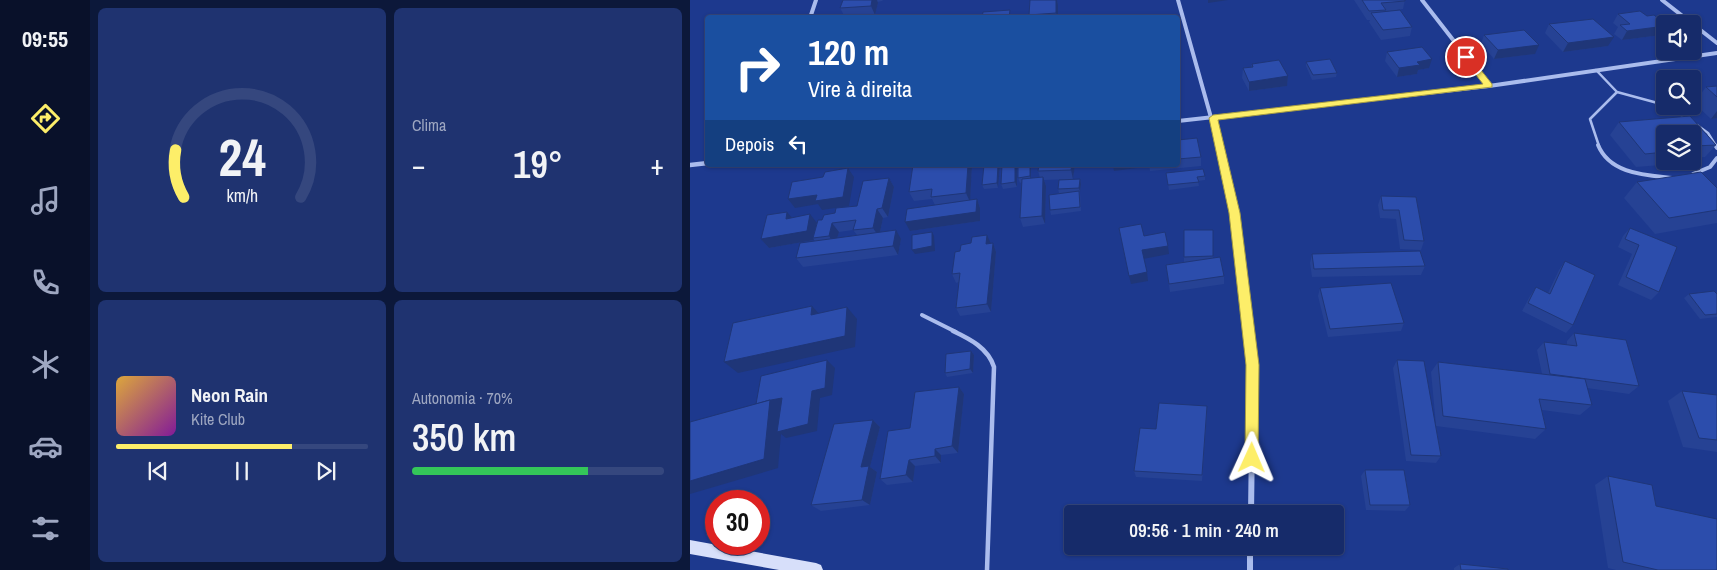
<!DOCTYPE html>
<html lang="pt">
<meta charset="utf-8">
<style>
:root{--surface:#162b6a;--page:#1f3370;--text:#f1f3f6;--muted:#9ea7c1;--line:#35477e;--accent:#fdee69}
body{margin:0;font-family:"Archivo Narrow",sans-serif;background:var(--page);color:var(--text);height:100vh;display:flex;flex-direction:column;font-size:19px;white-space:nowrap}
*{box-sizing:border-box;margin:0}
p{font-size:16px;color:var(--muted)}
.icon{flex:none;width:28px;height:28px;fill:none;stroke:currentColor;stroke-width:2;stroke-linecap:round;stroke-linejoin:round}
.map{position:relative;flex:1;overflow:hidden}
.sheet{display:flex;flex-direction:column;gap:8px;padding:8px;background:#0c183a;width:600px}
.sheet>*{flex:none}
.banner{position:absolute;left:15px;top:15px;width:475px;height:152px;border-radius:5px;box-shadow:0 1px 4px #0004,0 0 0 1px var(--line);background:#1a4fa0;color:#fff;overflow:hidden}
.fabs{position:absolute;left:966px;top:15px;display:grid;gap:10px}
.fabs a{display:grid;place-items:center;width:45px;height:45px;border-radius:5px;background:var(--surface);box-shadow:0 1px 4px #0004,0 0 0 1px var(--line);font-size:25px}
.speed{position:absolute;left:15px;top:490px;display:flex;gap:10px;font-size:25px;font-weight:700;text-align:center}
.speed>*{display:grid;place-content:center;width:65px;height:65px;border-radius:50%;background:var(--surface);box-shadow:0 1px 4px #0004,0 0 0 1px var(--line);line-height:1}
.speed .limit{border:8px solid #d22;background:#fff;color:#111}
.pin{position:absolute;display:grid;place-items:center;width:42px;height:42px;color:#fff;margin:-21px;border:2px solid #fff;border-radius:50%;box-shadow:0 1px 5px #0007}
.me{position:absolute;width:55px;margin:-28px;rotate:1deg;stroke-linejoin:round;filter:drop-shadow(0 0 4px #0008)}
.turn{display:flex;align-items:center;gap:18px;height:105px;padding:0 20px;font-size:22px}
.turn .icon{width:65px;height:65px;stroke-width:2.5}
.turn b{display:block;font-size:35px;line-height:42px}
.then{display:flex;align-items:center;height:48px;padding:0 20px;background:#0003;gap:10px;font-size:19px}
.big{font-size:38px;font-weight:600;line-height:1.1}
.sheet .tile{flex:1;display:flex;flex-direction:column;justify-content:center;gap:8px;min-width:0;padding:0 18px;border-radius:8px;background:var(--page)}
.sheet .dial{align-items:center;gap:0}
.dial svg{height:130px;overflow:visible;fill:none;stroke:var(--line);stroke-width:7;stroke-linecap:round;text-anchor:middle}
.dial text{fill:var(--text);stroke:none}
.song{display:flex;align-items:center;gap:15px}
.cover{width:60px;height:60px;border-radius:8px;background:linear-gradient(135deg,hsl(40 70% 55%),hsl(290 70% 35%))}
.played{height:5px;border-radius:2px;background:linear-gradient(90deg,var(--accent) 70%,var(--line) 70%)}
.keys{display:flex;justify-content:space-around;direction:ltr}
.heat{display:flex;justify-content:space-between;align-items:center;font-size:28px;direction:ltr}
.charge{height:8px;border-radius:4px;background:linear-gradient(90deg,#34c759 70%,var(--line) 0)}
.sheet .tiles{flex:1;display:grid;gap:8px;grid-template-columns:repeat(2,1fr)}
.trip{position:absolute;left:374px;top:505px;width:280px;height:50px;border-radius:5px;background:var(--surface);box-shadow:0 1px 4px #0004,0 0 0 1px var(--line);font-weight:600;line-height:50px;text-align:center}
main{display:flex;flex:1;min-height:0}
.tabs{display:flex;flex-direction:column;width:90px;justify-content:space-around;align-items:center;background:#09112a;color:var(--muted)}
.tabs .icon{width:35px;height:35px}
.tabs .current{color:var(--accent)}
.tabs b{font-size:22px;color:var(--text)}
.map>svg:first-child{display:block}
</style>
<main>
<nav class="tabs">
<b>09:55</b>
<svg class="icon current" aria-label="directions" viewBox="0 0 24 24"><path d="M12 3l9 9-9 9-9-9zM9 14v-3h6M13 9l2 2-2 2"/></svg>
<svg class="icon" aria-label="music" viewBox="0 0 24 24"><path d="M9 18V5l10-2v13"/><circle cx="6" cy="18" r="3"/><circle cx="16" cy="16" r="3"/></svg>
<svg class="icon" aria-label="phone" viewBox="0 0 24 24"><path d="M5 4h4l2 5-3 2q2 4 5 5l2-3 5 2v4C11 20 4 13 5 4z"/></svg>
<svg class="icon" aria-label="climate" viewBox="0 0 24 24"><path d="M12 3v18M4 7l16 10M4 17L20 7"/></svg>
<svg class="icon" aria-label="car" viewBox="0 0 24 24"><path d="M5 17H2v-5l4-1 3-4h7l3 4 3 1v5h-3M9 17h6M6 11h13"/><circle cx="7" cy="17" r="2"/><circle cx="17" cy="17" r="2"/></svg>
<svg class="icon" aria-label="filters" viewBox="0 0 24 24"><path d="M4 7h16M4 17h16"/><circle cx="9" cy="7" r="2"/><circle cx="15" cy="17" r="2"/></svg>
</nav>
<section class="sheet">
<div class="tiles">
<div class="tile dial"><svg viewBox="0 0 100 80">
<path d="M14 69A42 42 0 1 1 86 69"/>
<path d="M14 69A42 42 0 0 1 9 40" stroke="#fdee69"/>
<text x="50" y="56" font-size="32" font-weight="700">24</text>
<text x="50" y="72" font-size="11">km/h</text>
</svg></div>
<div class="tile"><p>Clima</p>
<div class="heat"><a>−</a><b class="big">19°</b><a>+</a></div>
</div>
<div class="tile">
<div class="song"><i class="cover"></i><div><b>Neon Rain</b><p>Kite Club</p></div></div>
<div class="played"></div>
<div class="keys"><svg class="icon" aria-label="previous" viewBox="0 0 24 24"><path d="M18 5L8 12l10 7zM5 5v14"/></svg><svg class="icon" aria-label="pause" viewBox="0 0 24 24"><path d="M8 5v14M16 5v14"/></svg><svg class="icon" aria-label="next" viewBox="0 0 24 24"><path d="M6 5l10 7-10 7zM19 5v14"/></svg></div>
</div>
<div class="tile"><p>Autonomia · 70%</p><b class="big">350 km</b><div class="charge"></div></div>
</div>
</section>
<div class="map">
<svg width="1027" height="570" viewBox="0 0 1027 570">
<rect width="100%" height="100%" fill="#1d398e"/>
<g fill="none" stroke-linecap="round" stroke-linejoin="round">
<g stroke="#aabced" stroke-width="2.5">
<polyline points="906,70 927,92 975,105"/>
<polyline points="978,106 997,119"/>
<polyline points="1007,125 1018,133 1026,146"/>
<polyline points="909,146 900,119 927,92"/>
</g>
<g stroke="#aabced" stroke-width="4">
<path d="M908,145c12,29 47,30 74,33"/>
<polyline points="1025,145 1027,148"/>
<polyline points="1003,174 1020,167 1027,158"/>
<polyline points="232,315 266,332"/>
</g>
<path stroke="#aabced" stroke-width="4.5" d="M263,331c17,8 35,17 41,36l-7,203"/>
<g stroke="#aabced" stroke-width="4">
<polyline points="488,0 529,146"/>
<polyline points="732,0 799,86"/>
<polyline points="972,0 1027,43"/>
<polyline points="120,18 126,0"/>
<polyline points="488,121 799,86 1027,53"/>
</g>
<g stroke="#aabced" stroke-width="4.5">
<polyline points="529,145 545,213 559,332"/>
<polyline points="0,165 18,163"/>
</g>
<g stroke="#aabced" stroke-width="6">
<polyline points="559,331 563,365 561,514"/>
<polyline points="560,546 560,570"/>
</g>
<polygon fill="#d7dffa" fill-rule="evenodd" points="0,540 126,563 131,565 133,570 89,570 0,554"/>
</g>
<g fill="#264294" fill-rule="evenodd">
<polygon points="153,0 193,0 192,1 187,2 188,3 185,15 155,17 150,8"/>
<polygon points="340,0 367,0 368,5 368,18 340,18"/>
<polygon points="664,0 715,0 713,9 695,12 722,27 720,36 691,40 679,22 680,20 677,20"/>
<polygon points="928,14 957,16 975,24 975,29 971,35 932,40 924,34 928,27 923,23"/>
<polygon points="859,24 918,46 873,52 855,33"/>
<polygon points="794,35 845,54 804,59 791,44"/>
<polygon points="697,52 739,68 728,70 727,74 707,77 695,61"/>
<polygon points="616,62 647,73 646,77 622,80 616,66"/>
<polygon points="562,64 598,76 597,86 559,91 552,78 553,68 561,67"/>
<polygon points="1027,86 1027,118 1021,119 1004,103 1016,87"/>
<polygon points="1000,116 1026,145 1015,157 1002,158 1002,134 975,134 975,159 971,165 946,167 920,135 929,122"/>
<polygon points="488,140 511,157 511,166 460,171 459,165 488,165"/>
<polygon points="223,165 282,165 280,200 287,199 290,208 290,221 220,231 245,205 242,199 224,201 219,192"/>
<polygon points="294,165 310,165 308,188 294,189 292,185"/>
<polygon points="327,165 327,187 313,189 311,184"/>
<polygon points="341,165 341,178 350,178 348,171 349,165 385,165 383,179 354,180 356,186 355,224 333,227 330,218 332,182 330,183 328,178"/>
<polygon points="476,173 515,176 515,180 508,181 509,186 479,190"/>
<path d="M199,178l5,9 -6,30 -5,1 -3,15 21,6 -3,16 -95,12 -7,-9 19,-17 -1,-1 -45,8 -8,-9 31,-21 25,5 18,-10 22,-7zM163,230l4,5 -20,3 2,-6z"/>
<polygon points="390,179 391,184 390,192 391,211 361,215 360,210 369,193 368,189"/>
<polygon points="947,182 1027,188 1027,223 965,234 934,198"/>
<polygon points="691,196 726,197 734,241 731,250 710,249 706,219 690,218 688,205"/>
<polygon points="940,228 987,247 969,292 961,300 928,285 942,254 928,247 933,236"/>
<polygon points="494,230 523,230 523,258 534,276 534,284 480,292 476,265 494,262"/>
<polygon points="303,243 306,252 301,312 270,316 266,308 269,282 266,283 262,274 301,244"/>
<polygon points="622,254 735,266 731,275 622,277 620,263"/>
<polygon points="875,261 883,325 876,333 832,311 840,296 846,287 858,293 869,270"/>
<polygon points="630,288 714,323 711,331 638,337 628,296"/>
<polygon points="999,294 1027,294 1027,317 1010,319 994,298"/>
<polygon points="884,333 949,386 939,394 897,388 902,405 890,415 852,410 856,429 845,439 746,426 751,456 746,463 716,461 703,368 707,360 746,425 741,372 748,362 852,374 847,350 854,342 877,345 877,341"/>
<polygon points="281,351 284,355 283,373 257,377 255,373"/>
<polygon points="269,387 274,394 268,453 251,455 251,463 225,466 223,482 197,485 190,479"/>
<polygon points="992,391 1027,395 1027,452 993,447 978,401"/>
<polygon points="517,413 512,481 446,477 444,471 466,429"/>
<polygon points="183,420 190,427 180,467 187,472 180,505 131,511 121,505"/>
<polygon points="675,470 720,505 715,511 676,510 671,476"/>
<polygon points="918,476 966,506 1027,570 926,570 918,568 905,485"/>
<polygon points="770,564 818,570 764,570 764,568"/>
</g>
<g fill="#1f3678">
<polygon points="182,0 187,0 188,3 185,15 181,6"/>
<polygon points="366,0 367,0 368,5 368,18 367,18 366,13"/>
<polygon points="518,0 538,0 518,3"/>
<polygon points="975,26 975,29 971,35 932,40 937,31"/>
<polygon points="924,37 918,46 873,52 878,43"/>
<polygon points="849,45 845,54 804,59 808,50"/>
<polygon points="742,59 739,68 728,70 727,74 707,77 709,68 727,62"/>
<polygon points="598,76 597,86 559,91 559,82"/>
<polygon points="1027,111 1027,118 1021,119"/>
<polygon points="278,165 282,165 280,202 276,193"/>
<polygon points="308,165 310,165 308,188 307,183"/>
<polygon points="325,165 327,165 327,187 325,182"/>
<polygon points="340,165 341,165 341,181 340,176"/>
<polygon points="382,165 385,165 383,179 381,170"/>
<polygon points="423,165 446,165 447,168 424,171"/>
<polygon points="158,168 164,177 159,206 132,210 128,204 105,208 98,199"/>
<polygon points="353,177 356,186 355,224 352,216"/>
<polygon points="199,178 204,187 198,217 192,208"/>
<polygon points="390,179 391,184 390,192 389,188"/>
<polygon points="287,199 290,208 290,221 220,231 215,222"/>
<polygon points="187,209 193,218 189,237 183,228"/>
<polygon points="97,212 104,220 96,219"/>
<polygon points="120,214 127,223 123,238 124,240 79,248 71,239"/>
<polygon points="142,223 149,232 145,245 139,236"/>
<polygon points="206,230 211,239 208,255 203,246"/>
<polygon points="242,232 244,236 245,251 225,254 222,250"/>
<polygon points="297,235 301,244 296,244"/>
<polygon points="303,243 306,252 301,312 297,304"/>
<polygon points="478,246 479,254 453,259 452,250"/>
<polygon points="457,272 458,281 441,284 439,276"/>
<polygon points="122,306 133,318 121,315"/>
<polygon points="157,307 167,319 165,347 48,373 34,362"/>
<polygon points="281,351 284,355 283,373 280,369"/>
<polygon points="137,360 145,368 142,395 130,398 127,431 96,438 91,434 88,468 0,494 0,481 74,459 79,410 76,411 66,404 80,401 80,400 81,400 92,398 101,405 90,408 93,410 91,430 118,424 122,391 135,388"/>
<polygon points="269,387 274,394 268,453 262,446"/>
<polygon points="183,420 190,427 180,467 187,472 180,505 172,500 171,467"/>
<polygon points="245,449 251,455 251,463 245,456"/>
<polygon points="219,460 225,466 223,482 216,475"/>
</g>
<g fill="#2c4dac" stroke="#1f3678">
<polygon points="153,0 182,0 181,6 150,8"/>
<polygon points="340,0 366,0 366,13 339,15"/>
<polygon points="672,0 715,0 715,1 691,3 696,10 679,11"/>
<polygon points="320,10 319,18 292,18 293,12"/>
<polygon points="710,10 722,27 693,30 681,13"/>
<polygon points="950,11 957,16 964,15 975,24 975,26 937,31 930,25 940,24 928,14"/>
<polygon points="903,19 924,37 878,43 859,24"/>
<polygon points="834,30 849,45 808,50 794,35"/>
<polygon points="732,47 742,59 727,62 730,65 709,68 697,52"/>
<polygon points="640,59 647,73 623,75 616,62"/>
<polygon points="589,60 598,76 559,82 553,68 563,67 562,64"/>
<polygon points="1027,86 1027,97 1016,87"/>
<polygon points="1000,116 1026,145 1005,146 1002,144 1002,134 975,134 975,139 970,139 975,145 975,152 955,154 929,122"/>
<polygon points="507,138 511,157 488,159 488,140"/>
<polygon points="223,165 278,165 276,193 241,197 242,189 219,192"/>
<polygon points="294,165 308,165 307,183 292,185"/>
<polygon points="312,165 325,165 325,182 311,184"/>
<polygon points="328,165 340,165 340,176 328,178"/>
<polygon points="349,165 382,165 381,170 348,171"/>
<polygon points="158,168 153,197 125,201 127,195 98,199 102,182 133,177 135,172"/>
<polygon points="513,169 515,176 507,177 509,182 478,185 476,173"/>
<polygon points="1011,172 1027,188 1027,210 979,218 947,182"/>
<polygon points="353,177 352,216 330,218 332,179"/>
<polygon points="199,178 192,208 187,209 183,228 163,230 166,220 142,223 139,236 123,238 128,220 132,220 134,215 145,213 146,208 167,206 173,181"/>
<polygon points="390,179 389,188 368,189 369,180"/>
<polygon points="389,191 390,207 360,210 359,195"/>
<polygon points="691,196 726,197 734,241 714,240 709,210 693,210"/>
<polygon points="287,199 286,212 215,222 217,209"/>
<polygon points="97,212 96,219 120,214 117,231 71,239 77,215"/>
<polygon points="451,224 454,236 475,232 478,246 452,250 457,272 439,276 429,228"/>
<polygon points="940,228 987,247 969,292 936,277 949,245 935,239"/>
<polygon points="206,230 203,246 106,258 110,243"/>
<polygon points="494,230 523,230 523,256 494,257"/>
<polygon points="242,232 242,246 222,250 222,235"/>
<polygon points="297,235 296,244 303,243 297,304 266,308 270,273 262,274 265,252 270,251 271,245 281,243 282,237"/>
<polygon points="730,251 735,266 624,269 622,254"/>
<polygon points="530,257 534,276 479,284 476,265"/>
<polygon points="875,261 905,275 883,325 838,303 846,287 860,294"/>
<polygon points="701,283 714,323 640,329 630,288"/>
<polygon points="1024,291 1027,294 1027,314 1015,315 999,294"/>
<polygon points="122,306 121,315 157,307 155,336 34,362 43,323"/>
<polygon points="884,333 936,340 949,386 860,374 854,342 887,346"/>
<polygon points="281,351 280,369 255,373 256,354"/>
<polygon points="137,360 135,388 122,391 118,424 87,432 92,398 81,400 80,400 66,404 71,376"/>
<polygon points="707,360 734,361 751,456 721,455"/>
<polygon points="748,362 895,379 902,405 849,399 856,429 753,416"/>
<polygon points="269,387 262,446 245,449 245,456 219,460 216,475 190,479 198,431 220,428 225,392"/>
<polygon points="992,391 1027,395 1027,440 1009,438"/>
<polygon points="80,400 74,459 0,481 0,422"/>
<polygon points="469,403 517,406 512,475 444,471 450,428 466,429"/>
<polygon points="183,420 171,467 179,466 172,500 121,505 144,424"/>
<polygon points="675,470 714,470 720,505 680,505"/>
<polygon points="918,476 962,485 966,506 1027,519 1027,570 968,570 933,562"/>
<polygon points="770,564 818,569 818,570 771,570"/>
</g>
<polygon fill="#fdee69" stroke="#a49b44" points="773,55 779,55 802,84 802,87 528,120 550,213 569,365 568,458 566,463 562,465 557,463 555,458 556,365 539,213 519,118 523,115 793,84 772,57"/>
</svg>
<div class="fabs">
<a><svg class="icon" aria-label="sound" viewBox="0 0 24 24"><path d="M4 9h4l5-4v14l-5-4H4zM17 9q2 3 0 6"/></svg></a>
<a><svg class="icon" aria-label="search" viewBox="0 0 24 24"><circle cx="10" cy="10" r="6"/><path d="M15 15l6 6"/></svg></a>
<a><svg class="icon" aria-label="layers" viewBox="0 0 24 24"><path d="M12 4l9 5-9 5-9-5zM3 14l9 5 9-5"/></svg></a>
</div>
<div class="speed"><div class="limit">30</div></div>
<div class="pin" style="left:776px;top:57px;background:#d93025"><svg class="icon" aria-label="arrive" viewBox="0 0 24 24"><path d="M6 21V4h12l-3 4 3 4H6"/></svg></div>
<svg class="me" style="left:562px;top:458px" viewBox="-20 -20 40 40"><path d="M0-17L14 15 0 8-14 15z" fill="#fdee69" stroke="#fff" stroke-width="4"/></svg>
<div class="trip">09:56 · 1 min · 240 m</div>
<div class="banner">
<div class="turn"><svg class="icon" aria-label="right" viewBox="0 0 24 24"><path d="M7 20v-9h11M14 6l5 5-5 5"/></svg><div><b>120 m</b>Vire à direita</div></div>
<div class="then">Depois<svg class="icon" aria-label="left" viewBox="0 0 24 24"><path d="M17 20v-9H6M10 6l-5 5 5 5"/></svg></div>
</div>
</div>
</main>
